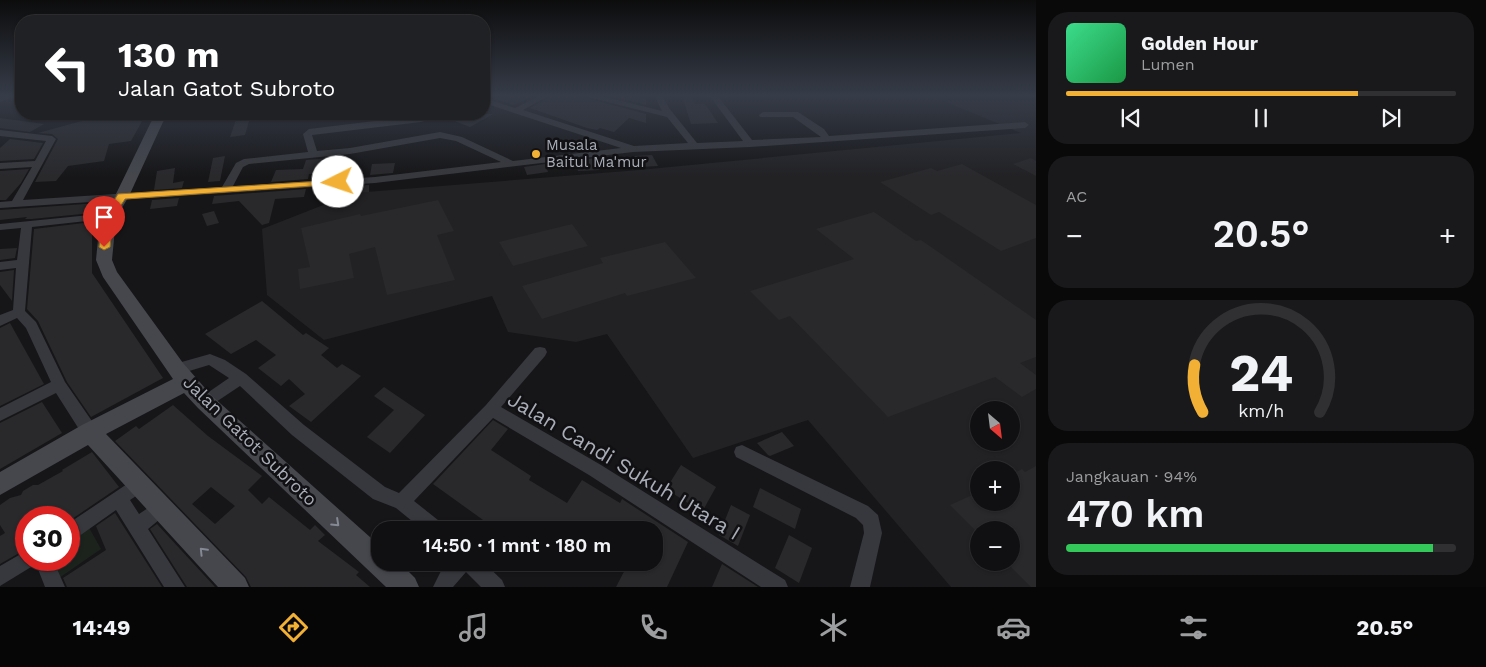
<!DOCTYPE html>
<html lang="id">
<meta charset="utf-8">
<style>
:root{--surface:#101012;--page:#19191b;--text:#f1f3f6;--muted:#9c9d9f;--line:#303032;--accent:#f2b134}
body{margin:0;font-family:"Work Sans",sans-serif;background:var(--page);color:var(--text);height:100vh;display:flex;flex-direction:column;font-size:19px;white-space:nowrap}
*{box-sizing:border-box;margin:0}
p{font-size:16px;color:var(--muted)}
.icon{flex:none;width:28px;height:28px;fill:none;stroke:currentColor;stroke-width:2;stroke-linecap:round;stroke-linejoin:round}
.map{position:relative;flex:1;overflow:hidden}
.panel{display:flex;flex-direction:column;gap:12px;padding:12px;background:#09090a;width:450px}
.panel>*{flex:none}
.top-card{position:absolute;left:15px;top:15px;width:475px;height:105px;border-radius:20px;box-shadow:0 1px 4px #0004,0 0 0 1px var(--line);background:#202124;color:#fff;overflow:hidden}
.needle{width:32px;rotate:152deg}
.controls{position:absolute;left:970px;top:401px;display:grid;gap:10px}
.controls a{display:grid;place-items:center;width:50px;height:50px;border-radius:50%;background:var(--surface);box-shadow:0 1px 4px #0004,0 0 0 1px var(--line);font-size:25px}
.speed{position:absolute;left:15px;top:506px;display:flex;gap:10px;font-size:25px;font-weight:700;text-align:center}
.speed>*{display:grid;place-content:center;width:65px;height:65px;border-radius:50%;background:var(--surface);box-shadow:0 1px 4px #0004,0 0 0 1px var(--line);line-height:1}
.speed .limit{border:8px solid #d22;background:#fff;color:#111}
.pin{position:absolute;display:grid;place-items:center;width:42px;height:42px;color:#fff;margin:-51px -21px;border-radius:50% 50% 50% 0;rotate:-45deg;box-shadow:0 0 5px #0007}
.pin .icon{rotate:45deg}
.me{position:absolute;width:55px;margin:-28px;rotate:266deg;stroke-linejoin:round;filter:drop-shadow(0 0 4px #0008)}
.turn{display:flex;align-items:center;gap:18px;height:105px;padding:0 20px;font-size:22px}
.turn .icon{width:65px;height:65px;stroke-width:2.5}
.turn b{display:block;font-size:35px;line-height:42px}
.big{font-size:38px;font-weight:600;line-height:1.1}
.panel .tile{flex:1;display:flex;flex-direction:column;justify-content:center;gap:8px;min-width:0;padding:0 18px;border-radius:20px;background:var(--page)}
.panel .dial{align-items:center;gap:0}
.dial svg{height:130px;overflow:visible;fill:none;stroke:var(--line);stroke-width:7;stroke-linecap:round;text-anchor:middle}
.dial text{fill:var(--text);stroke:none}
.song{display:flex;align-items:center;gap:15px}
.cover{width:60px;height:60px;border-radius:8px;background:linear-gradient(135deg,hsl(150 70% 55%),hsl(140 70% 35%))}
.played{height:5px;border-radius:2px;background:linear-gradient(90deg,var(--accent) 75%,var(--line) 75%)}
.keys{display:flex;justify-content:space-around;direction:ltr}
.heat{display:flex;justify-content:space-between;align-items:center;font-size:28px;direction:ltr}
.charge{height:8px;border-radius:4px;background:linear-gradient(90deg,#34c759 94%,var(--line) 0)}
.trip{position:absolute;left:371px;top:521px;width:292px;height:50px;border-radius:20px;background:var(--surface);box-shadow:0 1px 4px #0004,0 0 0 1px var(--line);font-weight:600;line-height:50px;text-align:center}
.dock{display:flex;height:80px;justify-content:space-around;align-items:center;background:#060607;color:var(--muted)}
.dock .icon{width:35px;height:35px}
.dock .selected{color:var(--accent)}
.dock b{font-size:22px;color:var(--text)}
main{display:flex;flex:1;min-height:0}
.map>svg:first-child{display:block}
</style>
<main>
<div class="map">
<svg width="1036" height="587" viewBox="0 0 1036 587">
<rect width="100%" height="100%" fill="#161618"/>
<path fill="#222225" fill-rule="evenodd" d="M929,95h107v492h-85l-143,-167 -115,38 -86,-124 -31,8 -68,-10 -16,-36 -168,44 -57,-45 -5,-66 92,-36 285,-23 382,-37zM979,410h32v32h-32zM979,470h32v32h-32zM979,530h32v32h-32z"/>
<polygon fill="#1c231d" points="88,526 101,549 56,580 47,560 69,560 69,539"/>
<g fill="#29292c" fill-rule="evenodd">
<polygon points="494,95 538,95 513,105 494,99 497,97"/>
<polygon points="552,95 575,95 646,114 646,123 629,118 614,132 600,128 597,130 587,128 530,108"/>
<polygon points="605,95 624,95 646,98 646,105"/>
<polygon points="682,95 692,95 695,104 705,104 718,123 691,124"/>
<polygon points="107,114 146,114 131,141 109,144 104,161 68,166 56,181 35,182 58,139 52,134 38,133"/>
<polygon points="238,114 251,114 245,135 230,137"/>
<polygon points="448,114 493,114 470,127 444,117"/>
<polygon points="0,118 44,124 30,132 0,128"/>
<polygon points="10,139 43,143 34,159 0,161 0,148"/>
<polygon points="652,155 658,166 640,167 634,156"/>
<polygon points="225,156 220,181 208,182 213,158"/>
<polygon points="332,158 328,173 309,174 308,179 271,182 276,170 303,169 306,160"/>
<polygon points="596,158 600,170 578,171 575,161"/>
<polygon points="1031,158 1036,161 1036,176 1013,164"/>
<polygon points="395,163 393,173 370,175 372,164"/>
<polygon points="545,164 548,172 527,175 524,167"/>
<polygon points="962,164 1036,205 1036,238 1001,251 939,212 931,215 880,182 931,168 937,171"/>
<polygon points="175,168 173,183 184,181 182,188 154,190 157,171"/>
<polygon points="29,169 21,183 6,200 0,200 0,171"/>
<polygon points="369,185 369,192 350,194 352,186"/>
<polygon points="306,189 304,197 275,199 269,223 262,225 239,201 212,204 214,196"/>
<polygon points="179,198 177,206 150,209 152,200"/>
<polygon points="438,200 454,231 437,235 455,280 387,295 375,247 349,254 354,278 300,289 298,269 310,267 301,228 360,214 361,216"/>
<polygon points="99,203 92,213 32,219 25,219 27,217 0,220 0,210"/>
<polygon points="214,211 219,223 207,226 202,214"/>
<polygon points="874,212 916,241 921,240 1036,320 1036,357 1020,363 1036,375 1036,389 1022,397 995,377 888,417 790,316 779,320 750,291 854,259 816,229"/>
<polygon points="92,222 92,273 163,378 91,417 67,382 38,321 27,309 34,229"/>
<polygon points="572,224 588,246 513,266 499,242"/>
<polygon points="665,242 696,278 627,296 625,293 542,319 522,286 603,263 600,258"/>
<polygon points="17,248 15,258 0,260 0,249"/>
<polygon points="14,270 12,301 0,285 0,272"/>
<polygon points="262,301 303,335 306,333 329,348 321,355 337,368 342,364 361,376 311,422 289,406 305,394 289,379 281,386 258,368 276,355 256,340 231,354 205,334"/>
<polygon points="10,323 44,384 0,406 0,328"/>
<polygon points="384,387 425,415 390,453 367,437 394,410 374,396"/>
<polygon points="42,402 62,433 0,469 0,423"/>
<path d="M173,405l35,31 54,40 -14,14 14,14 7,-7 41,33 5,-5 10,10 -7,6 41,31 -3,3 14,12h-119l-5,-10 -131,-136 21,-15 3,3zM211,487l24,19 -20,18 -23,-20z"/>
<polygon points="493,420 508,429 491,450 531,476 529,480 567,503 582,480 620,503 622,499 688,542 667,587 616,587 629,562 640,562 648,568 651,562 655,562 655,530 608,530 594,522 589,530 497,530 433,484"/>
<polygon points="782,432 794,446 770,456 768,455 757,443"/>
<polygon points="92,452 119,487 69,521 69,518 26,518 26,549 0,564 0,536 5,533 0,525 0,505 10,498 21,495 23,491 33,485 38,485 63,471 62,470"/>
<polygon points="681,465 716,487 702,512 666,489"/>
<polygon points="1036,466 1036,587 1031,587 1011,567 1011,530 975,530 950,505 979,492 979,502 1011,502 1011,475 1022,469 1025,472"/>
<polygon points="760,488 801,509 795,529 753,507"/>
<polygon points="731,505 750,515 738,546 719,535"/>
<polygon points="115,513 162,587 67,587 63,578 106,550 96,526"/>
<polygon points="157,524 215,587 187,587 150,529"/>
<polygon points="789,535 812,548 799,583 775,568"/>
<polygon points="722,564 758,587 712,587"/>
</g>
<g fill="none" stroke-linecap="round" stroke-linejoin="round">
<g fill="#37383d" fill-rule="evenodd">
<polygon points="6,95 21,95 21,97 11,98 0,102 0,97"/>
<path d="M541,95h9l-27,15 111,36 54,-3 -21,-26 -79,-20 -1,-2h11l64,16 -8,-16h8l7,13 28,35 46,-2 -34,-46h8l35,45 69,-3 -28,-20h-33l-1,-2 4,-3h35l26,17 5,7 196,-14 4,3 -4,3 -275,19 -117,5 -258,31 -375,25v-6l12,-1 20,-34 -32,2v-6l35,-2 11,-20 -46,-5v-6l52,6 4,3 -33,61 199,-13 14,-24 8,-4 64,-7 -5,-18 6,-5 123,-15h14l-25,8 -109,13 5,16 33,-3 90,-16 22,5 51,24 108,-13 -137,-45v-5l31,10zM440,138l16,3 45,21 -126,15 -142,9 10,-19 6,-3 101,-10z"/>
<polygon points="110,213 115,216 114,218 32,227 25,311 36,322 65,382 96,427 98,432 96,437 90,439 84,437 56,393 0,421 0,408 51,382 26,328 17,318 0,326 0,315 13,310 16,268 0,270 0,262 17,260 21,228 0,230 0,224"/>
<polygon points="540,347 545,348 547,352 545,356 501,407 601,465 785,580 788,587 761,587 589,475 493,418 414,501 443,524 446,530 423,530 396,508 373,499 292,435 240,386 210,406 205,408 200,406 198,402 200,398 229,378 209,365 176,375 171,373 169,369 171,365 210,354 225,360 246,374 304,425 385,487 399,493 486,405 535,348"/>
<polygon points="742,445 868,506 878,515 882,533 870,587 850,587 864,533 863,525 856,518 736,457 734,452 736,447"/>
<polygon points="139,476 145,478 147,484 145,490 130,500 139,514 160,500 166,502 169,508 166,514 148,529 185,587 164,587 116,510 75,539 69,542 69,523"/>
<polygon points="26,551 26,560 53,560 65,587 45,587 36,564 0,586 0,566"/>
<polygon points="449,562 483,562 502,580 505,587 481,587 466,572 453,587 433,587 441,571"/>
</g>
<polygon fill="#45474d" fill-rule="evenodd" points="157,114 169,114 163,122 129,196 116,218 112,260 117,272 183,363 212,396 380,546 380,562 399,562 415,578 419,587 386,587 198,408 184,393 106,434 245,578 249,587 218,587 88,445 0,495 0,472 82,425 173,379 103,277 96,260 100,218 115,196 151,122"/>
</g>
<defs><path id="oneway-chevron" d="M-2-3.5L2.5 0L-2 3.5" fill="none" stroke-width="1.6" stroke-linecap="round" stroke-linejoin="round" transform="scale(1.25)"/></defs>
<g stroke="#858993">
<use href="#oneway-chevron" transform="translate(336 523) rotate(43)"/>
<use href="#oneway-chevron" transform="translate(203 551) rotate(-134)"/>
</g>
<linearGradient id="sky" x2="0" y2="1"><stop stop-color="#0c0c0d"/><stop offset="0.54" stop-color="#363c48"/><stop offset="1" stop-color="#363c48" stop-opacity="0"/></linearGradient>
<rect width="1036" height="177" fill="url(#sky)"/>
<polygon fill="#f2b134" stroke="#9d7322" points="338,180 342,182 341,184 125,199 113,218 110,247 104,250 99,247 103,218 118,194"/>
<circle fill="#f2b134" stroke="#111113" stroke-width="2" cx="536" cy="154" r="5"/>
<g text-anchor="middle" stroke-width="5" stroke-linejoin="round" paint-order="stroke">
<g font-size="15" fill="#a8adb8" stroke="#111113" text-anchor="start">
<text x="546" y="150">Musala<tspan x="546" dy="17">Baitul Ma'mur</tspan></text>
</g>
<g font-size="18" fill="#a8adb8" stroke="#111113">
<text transform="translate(250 441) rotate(44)" y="6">Jalan Gatot Subroto</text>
</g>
<g font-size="21" fill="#a8adb8" stroke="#111113">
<text transform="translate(624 466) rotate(31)" y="7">Jalan Candi Sukuh Utara I</text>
</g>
</g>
</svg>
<div class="controls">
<a><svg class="needle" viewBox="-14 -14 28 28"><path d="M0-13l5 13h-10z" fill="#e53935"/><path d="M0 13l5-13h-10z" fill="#9c9d9f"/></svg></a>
<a>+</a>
<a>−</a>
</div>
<div class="speed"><div class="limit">30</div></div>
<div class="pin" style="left:104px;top:247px;background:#d93025"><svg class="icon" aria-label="arrive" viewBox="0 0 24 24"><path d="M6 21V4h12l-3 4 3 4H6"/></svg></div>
<svg class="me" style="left:338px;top:182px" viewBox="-20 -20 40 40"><circle r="19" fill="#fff"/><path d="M0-13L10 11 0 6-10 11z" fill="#f2b134"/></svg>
<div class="trip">14:50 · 1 mnt · 180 m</div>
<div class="top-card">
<div class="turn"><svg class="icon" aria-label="left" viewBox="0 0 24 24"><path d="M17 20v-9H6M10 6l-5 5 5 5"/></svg><div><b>130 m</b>Jalan Gatot Subroto</div></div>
</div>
</div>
<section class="panel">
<div class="tile">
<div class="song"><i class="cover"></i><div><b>Golden Hour</b><p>Lumen</p></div></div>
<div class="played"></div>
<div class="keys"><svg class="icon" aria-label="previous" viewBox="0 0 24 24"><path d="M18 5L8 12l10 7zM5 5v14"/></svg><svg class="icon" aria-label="pause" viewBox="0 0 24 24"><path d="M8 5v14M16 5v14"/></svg><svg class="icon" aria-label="next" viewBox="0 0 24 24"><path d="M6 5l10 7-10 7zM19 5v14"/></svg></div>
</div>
<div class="tile"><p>AC</p>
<div class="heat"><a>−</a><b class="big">20.5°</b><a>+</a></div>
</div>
<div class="tile dial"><svg viewBox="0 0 100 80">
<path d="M14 69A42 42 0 1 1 86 69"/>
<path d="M14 69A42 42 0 0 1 9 40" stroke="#f2b134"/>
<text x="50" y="56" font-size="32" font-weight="700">24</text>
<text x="50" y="72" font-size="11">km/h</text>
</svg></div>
<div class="tile"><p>Jangkauan · 94%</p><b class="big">470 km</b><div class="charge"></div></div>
</section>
</main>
<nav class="dock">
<b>14:49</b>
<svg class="icon selected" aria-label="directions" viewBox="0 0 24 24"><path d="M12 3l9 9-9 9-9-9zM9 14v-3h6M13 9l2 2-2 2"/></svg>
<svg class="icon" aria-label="music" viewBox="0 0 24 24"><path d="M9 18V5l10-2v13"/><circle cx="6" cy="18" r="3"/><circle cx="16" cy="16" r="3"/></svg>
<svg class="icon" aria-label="phone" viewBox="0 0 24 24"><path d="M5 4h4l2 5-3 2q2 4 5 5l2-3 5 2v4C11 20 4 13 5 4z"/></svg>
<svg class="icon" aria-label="climate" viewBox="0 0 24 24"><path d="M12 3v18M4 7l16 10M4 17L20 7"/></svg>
<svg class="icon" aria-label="car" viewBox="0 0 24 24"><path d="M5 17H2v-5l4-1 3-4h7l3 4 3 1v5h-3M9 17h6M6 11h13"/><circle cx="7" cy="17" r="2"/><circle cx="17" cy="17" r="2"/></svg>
<svg class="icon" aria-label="filters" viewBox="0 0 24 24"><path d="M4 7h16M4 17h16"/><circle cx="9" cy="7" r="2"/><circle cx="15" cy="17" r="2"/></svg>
<b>20.5°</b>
</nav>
